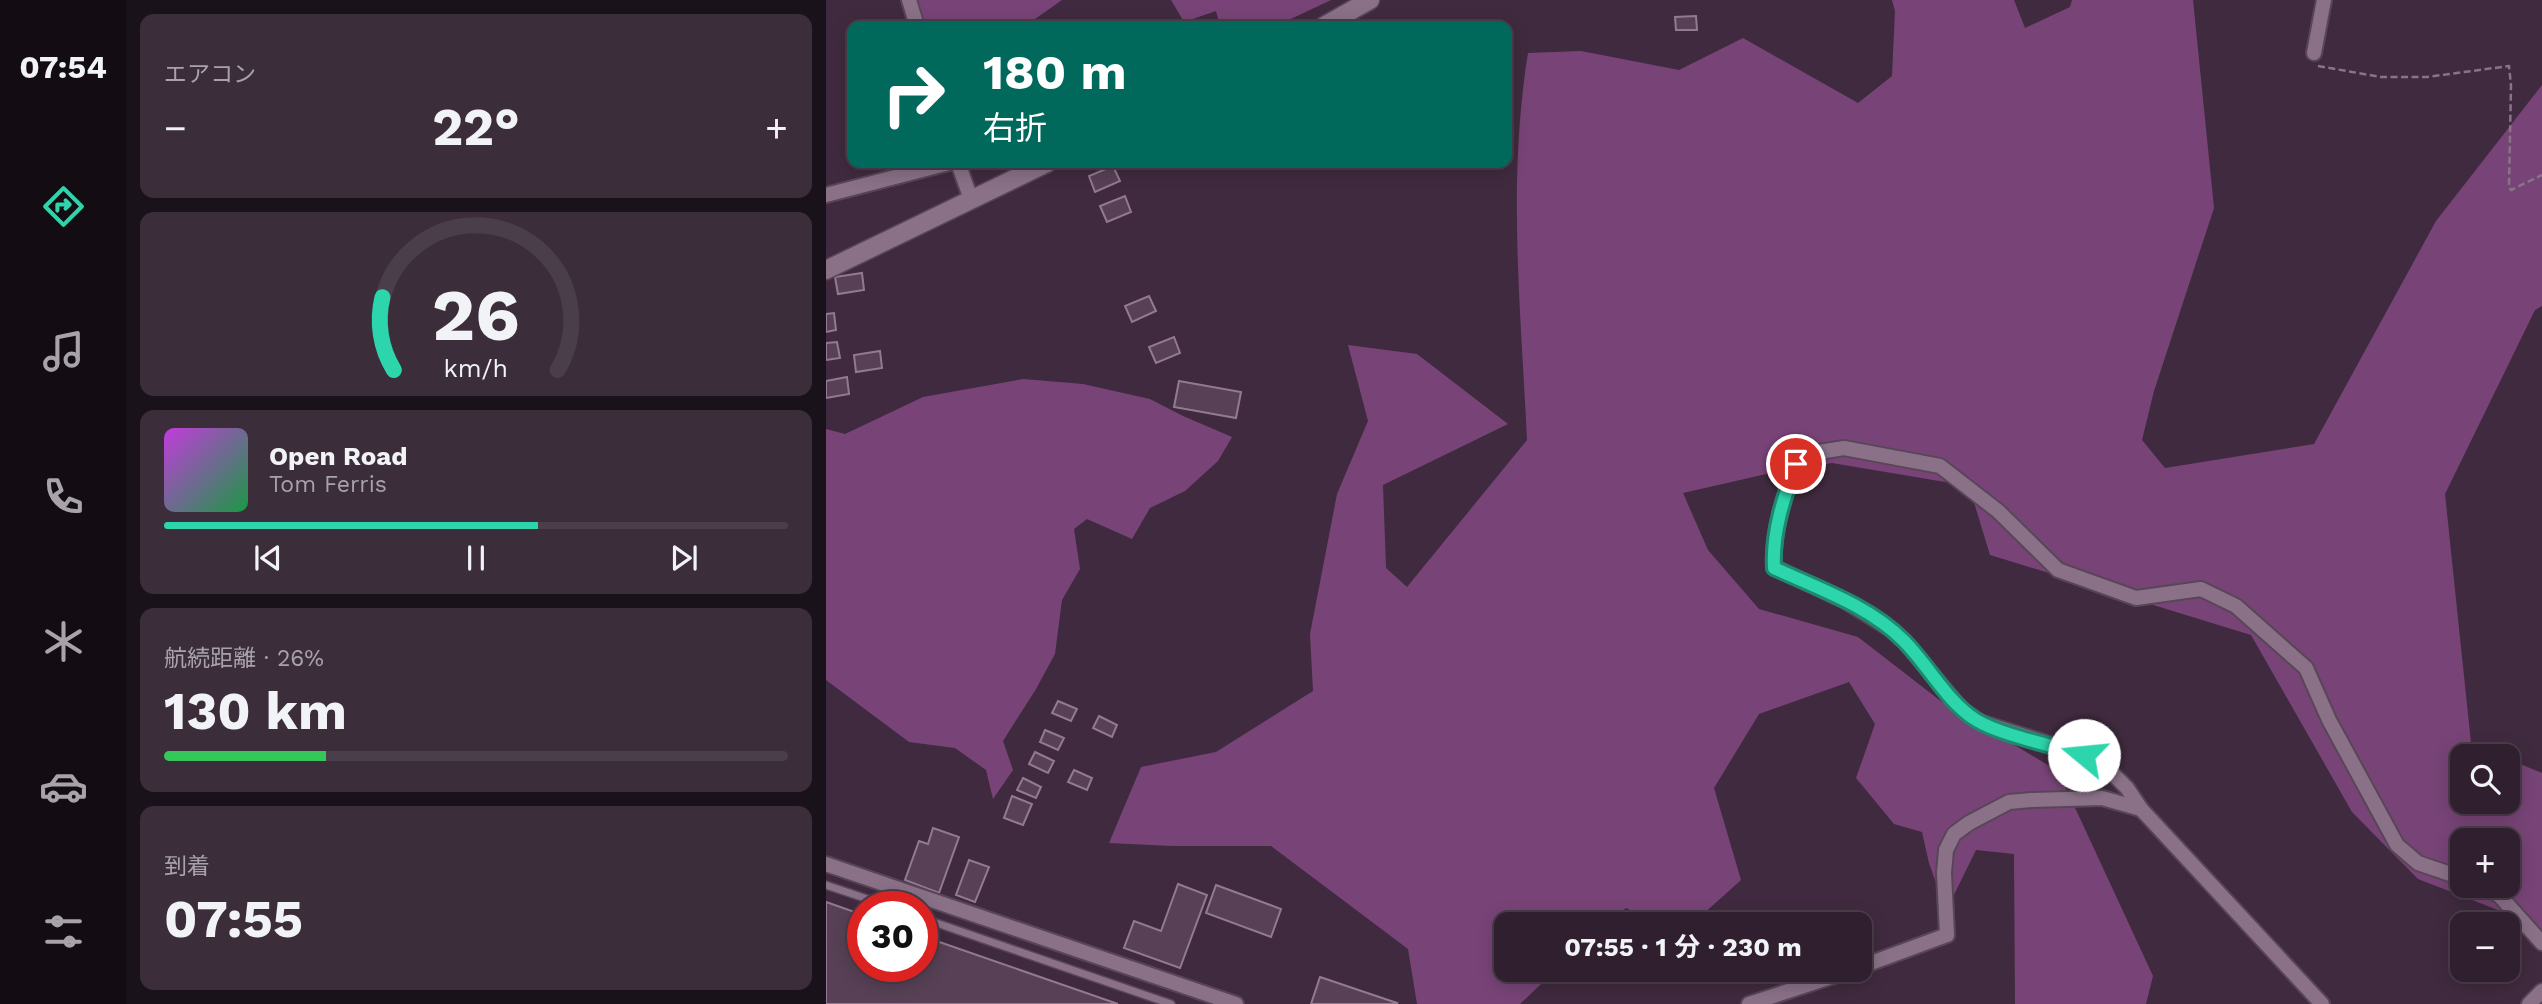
<!DOCTYPE html>
<html lang="ja">
<meta charset="utf-8">
<style>
:root{--surface:#30202f;--page:#3c2d3b;--text:#f1f3f6;--muted:#a8a3aa;--line:#4b3e4b;--accent:#2cd5ab}
body{margin:0;font-family:"Work Sans","Noto Sans JP",sans-serif;background:var(--page);color:var(--text);height:100vh;display:flex;flex-direction:column;font-size:26px;white-space:nowrap}
*{box-sizing:border-box;margin:0}
p{font-size:23px;color:var(--muted)}
.icon{flex:none;width:38px;height:38px;fill:none;stroke:currentColor;stroke-width:2;stroke-linecap:round;stroke-linejoin:round}
.map{position:relative;flex:1;overflow:hidden}
.side{display:flex;flex-direction:column;gap:14px;padding:14px;background:#1a121a;width:700px}
.side>*{flex:none}
.banner{position:absolute;left:21px;top:21px;width:665px;height:147px;border-radius:14px;box-shadow:0 4px 18px #0003,0 0 0 2px var(--line);background:#00695c;color:#fff;overflow:hidden}
.fabs{position:absolute;left:1624px;top:744px;display:grid;gap:14px}
.fabs a{display:grid;place-items:center;width:70px;height:70px;border-radius:14px;background:var(--surface);box-shadow:0 4px 18px #0003,0 0 0 2px var(--line);font-size:35px}
.speed{position:absolute;left:21px;top:891px;display:flex;gap:14px;font-size:35px;font-weight:700;text-align:center}
.speed>*{display:grid;place-content:center;width:91px;height:91px;border-radius:50%;background:var(--surface);box-shadow:0 4px 18px #0003,0 0 0 2px var(--line);line-height:1}
.speed .limit{border:10px solid #d22;background:#fff;color:#111}
.pin{position:absolute;display:grid;place-items:center;width:60px;height:60px;color:#fff;margin:-30px;border:4px solid #fff;border-radius:50%;box-shadow:0 2px 7px #0007}
.me{position:absolute;width:77px;margin:-38px;rotate:287deg;stroke-linejoin:round;filter:drop-shadow(0 0 5px #0008)}
.turn{display:flex;align-items:center;gap:24px;height:147px;padding:0 21px;font-size:32px}
.turn .icon{width:91px;height:91px;stroke-width:2.5}
.turn b{display:block;font-size:49px;line-height:60px}
.big{font-size:52px;font-weight:700;line-height:1.1}
.side .tile{flex:1;display:flex;flex-direction:column;justify-content:center;gap:10px;min-width:0;padding:0 24px;border-radius:14px;background:var(--page)}
.side .dial{align-items:center;gap:0}
.dial svg{height:182px;overflow:visible;fill:none;stroke:var(--line);stroke-width:7;stroke-linecap:round;text-anchor:middle}
.dial text{fill:var(--text);stroke:none}
.song{display:flex;align-items:center;gap:21px}
.cover{width:84px;height:84px;border-radius:10px;background:linear-gradient(135deg,hsl(290 70% 55%),hsl(140 70% 35%))}
.played{height:7px;border-radius:4px;background:linear-gradient(90deg,var(--accent) 60%,var(--line) 60%)}
.keys{display:flex;justify-content:space-around;direction:ltr}
.heat{display:flex;justify-content:space-between;align-items:center;font-size:38px;direction:ltr}
.charge{height:10px;border-radius:5px;background:linear-gradient(90deg,#34c759 26%,var(--line) 0)}
.trip{position:absolute;left:668px;top:912px;width:378px;height:70px;border-radius:14px;background:var(--surface);box-shadow:0 4px 18px #0003,0 0 0 2px var(--line);font-weight:700;line-height:70px;text-align:center}
main{display:flex;flex:1;min-height:0}
.menu{display:flex;flex-direction:column;width:126px;justify-content:space-around;align-items:center;background:#130d13;color:var(--muted)}
.menu .icon{width:49px;height:49px}
.menu .selected{color:var(--accent)}
.menu b{font-size:32px;color:var(--text)}
.map>svg:first-child{display:block}
</style>
<main>
<nav class="menu">
<b>07:54</b>
<svg class="icon selected" aria-label="directions" viewBox="0 0 24 24"><path d="M12 3l9 9-9 9-9-9zM9 14v-3h6M13 9l2 2-2 2"/></svg>
<svg class="icon" aria-label="music" viewBox="0 0 24 24"><path d="M9 18V5l10-2v13"/><circle cx="6" cy="18" r="3"/><circle cx="16" cy="16" r="3"/></svg>
<svg class="icon" aria-label="phone" viewBox="0 0 24 24"><path d="M5 4h4l2 5-3 2q2 4 5 5l2-3 5 2v4C11 20 4 13 5 4z"/></svg>
<svg class="icon" aria-label="climate" viewBox="0 0 24 24"><path d="M12 3v18M4 7l16 10M4 17L20 7"/></svg>
<svg class="icon" aria-label="car" viewBox="0 0 24 24"><path d="M5 17H2v-5l4-1 3-4h7l3 4 3 1v5h-3M9 17h6M6 11h13"/><circle cx="7" cy="17" r="2"/><circle cx="17" cy="17" r="2"/></svg>
<svg class="icon" aria-label="filters" viewBox="0 0 24 24"><path d="M4 7h16M4 17h16"/><circle cx="9" cy="7" r="2"/><circle cx="15" cy="17" r="2"/></svg>
</nav>
<section class="side">
<div class="tile"><p>エアコン</p>
<div class="heat"><a>−</a><b class="big">22°</b><a>+</a></div>
</div>
<div class="tile dial"><svg viewBox="0 0 100 80">
<path d="M14 69A42 42 0 1 1 86 69"/>
<path d="M14 69A42 42 0 0 1 9 37" stroke="#2cd5ab"/>
<text x="50" y="56" font-size="32" font-weight="700">26</text>
<text x="50" y="72" font-size="11">km/h</text>
</svg></div>
<div class="tile">
<div class="song"><i class="cover"></i><div><b>Open Road</b><p>Tom Ferris</p></div></div>
<div class="played"></div>
<div class="keys"><svg class="icon" aria-label="previous" viewBox="0 0 24 24"><path d="M18 5L8 12l10 7zM5 5v14"/></svg><svg class="icon" aria-label="pause" viewBox="0 0 24 24"><path d="M8 5v14M16 5v14"/></svg><svg class="icon" aria-label="next" viewBox="0 0 24 24"><path d="M6 5l10 7-10 7zM19 5v14"/></svg></div>
</div>
<div class="tile"><p>航続距離 · 26%</p><b class="big">130 km</b><div class="charge"></div></div>
<div class="tile"><p>到着</p><b class="big">07:55</b></div>
</section>
<div class="map">
<svg width="1716" height="1004" viewBox="0 0 1716 1004">
<rect width="100%" height="100%" fill="#402a3f"/>
<g fill="#784477" fill-rule="evenodd">
<polygon points="81,0 236,0 199,26 88,26"/>
<polygon points="345,0 505,0 450,26 394,26 390,11 358,22"/>
<path d="M1066,0h122l11,28 45,-21 2,-7h121l21,208 -60,183 -12,49 23,28 149,-24 122,-223 106,-136v221l-7,4 -90,184 26,249 30,13h-39v46h46v-43l34,14v169l-39,-30 -85,-33 -66,-67 -101,-177 -261,-80 -21,-69 -137,-23 -70,12 -79,18 25,57 51,59 99,28 84,65 116,69 95,205 -7,28h-131l-1,-150 -38,-4 -30,61 -17,-48 -7,-31 -28,-8 -38,-46 19,-54 -26,-42 -90,32 -45,74 27,92 -49,44h-32l-34,-16 -19,16h-100v46h49l-36,34h-103l-9,-55 -137,-103h-99l-63,-3 32,-76 75,-15 97,-61 -3,-57 27,-140 31,-73 -20,-76 69,9 91,70 -125,61 3,83 21,19 120,-147c-6,-129 -20,-259 1,-387l53,-2 98,19 64,-32 115,65 34,-27 3,-65zM1636,840h46v46h-46z"/>
<polygon points="197,379 257,384 324,399 357,416 406,437 392,461 359,491 324,508 306,539 261,519 248,529 254,569 236,600 229,654 210,689 177,741 187,770 167,799 160,770 129,748 83,742 0,680 0,429 19,434 97,397"/>
</g>
<g fill="#584156" stroke="#937a92" stroke-width="2">
<polygon points="870,16 871,30 850,30 849,17"/>
<polygon points="287,166 294,181 269,192 263,176"/>
<polygon points="299,196 305,212 281,222 274,206"/>
<polygon points="36,273 38,290 12,294 9,277"/>
<polygon points="323,296 330,311 306,322 299,306"/>
<polygon points="8,313 10,330 0,332 0,314"/>
<polygon points="348,337 354,353 330,363 323,347"/>
<polygon points="11,342 14,358 0,360 0,343"/>
<polygon points="54,351 56,368 30,372 28,355"/>
<polygon points="21,377 23,394 0,398 0,381"/>
<polygon points="353,381 415,392 410,418 348,407"/>
<polygon points="232,701 251,709 245,721 226,713"/>
<polygon points="273,716 291,725 286,737 267,728"/>
<polygon points="219,730 238,738 232,750 214,742"/>
<polygon points="209,752 228,761 222,773 203,764"/>
<polygon points="248,770 266,778 261,790 242,782"/>
<polygon points="197,778 215,787 210,798 191,790"/>
<polygon points="186,796 206,804 197,825 178,818"/>
<polygon points="107,828 133,837 113,893 79,880 93,841 102,844"/>
<polygon points="143,860 163,867 149,902 130,895"/>
<polygon points="352,884 381,895 354,968 298,948 308,921 335,931"/>
<polygon points="390,885 455,909 445,937 380,913"/>
<polygon points="0,902 37,915 37,966 96,966 96,936 292,1004 0,1004"/>
<polygon points="494,977 571,1003 570,1004 485,1004"/>
</g>
<g fill="none" stroke-linecap="round" stroke-linejoin="round">
<g stroke="#584657" stroke-width="10">
<g id="lane">
<polyline points="0,885 62,906"/>
<polyline points="96,918 345,1004"/>
</g>
</g>
<g stroke="#584657" stroke-width="18">
<g id="street">
<polyline points="83,0 91,26"/>
<polyline points="1488,53 1498,0"/>
<polyline points="132,163 145,199"/>
<polyline points="0,195 123,163"/>
<polyline points="0,864 410,1004"/>
<polyline points="1653,886 1673,895 1716,943"/>
<polyline points="1034,967 1121,935 1118,873 1120,850 1128,834 1143,823 1183,802 1205,800 1276,798 1315,809"/>
<polyline points="923,1004 1026,970"/>
<path d="M1496,1004l-181,-195 -14,-21 -14,-14 -29,-19 -104,-33 -18,-12 -58,-69 -15,-13 -42,-26 -73,-35c-2,-35 10,-70 22,-103l23,-12 25,-4 96,18 58,45 60,59 78,28 65,-9 35,17 70,62 23,52 68,125 21,18 44,15"/>
<polyline points="1703,1004 1716,991"/>
</g>
</g>
<g stroke="#584657" stroke-width="21">
<g id="secondary">
<polyline points="498,26 544,0"/>
<polyline points="0,270 221,163"/>
</g>
</g>
<polyline stroke="#877586" stroke-width="2.5" stroke-dasharray="7 3.5" stroke-linecap="butt" points="1492,66 1555,77 1601,77 1683,66 1685,85 1683,187 1685,190 1716,175"/>
<use href="#lane" stroke="#8a7188" stroke-width="7"/>
<use href="#street" stroke="#8a7188" stroke-width="14"/>
<use href="#secondary" stroke="#8a7188" stroke-width="18"/>
</g>
<g fill="none" stroke-linecap="round" stroke-linejoin="round">
<g stroke="#1d8a6f" stroke-width="18">
<path id="route" d="M970,464c-12,33 -24,68 -22,104 43,20 96,38 130,73 25,25 42,60 72,79 24,15 79,26 108,35"/>
</g>
<use href="#route" stroke="#2cd5ab" stroke-width="12"/>
</g>
</svg>
<div class="fabs">
<a><svg class="icon" aria-label="search" viewBox="0 0 24 24"><circle cx="10" cy="10" r="6"/><path d="M15 15l6 6"/></svg></a>
<a>+</a>
<a>−</a>
</div>
<div class="speed"><div class="limit">30</div></div>
<div class="pin" style="left:970px;top:464px;background:#d93025"><svg class="icon" aria-label="arrive" viewBox="0 0 24 24"><path d="M6 21V4h12l-3 4 3 4H6"/></svg></div>
<svg class="me" style="left:1258px;top:755px" viewBox="-20 -20 40 40"><circle r="19" fill="#fff"/><path d="M0-13L10 11 0 6-10 11z" fill="#2cd5ab"/></svg>
<div class="trip">07:55 · 1 分 · 230 m</div>
<div class="banner">
<div class="turn"><svg class="icon" aria-label="right" viewBox="0 0 24 24"><path d="M7 20v-9h11M14 6l5 5-5 5"/></svg><div><b>180 m</b>右折</div></div>
</div>
</div>
</main>
